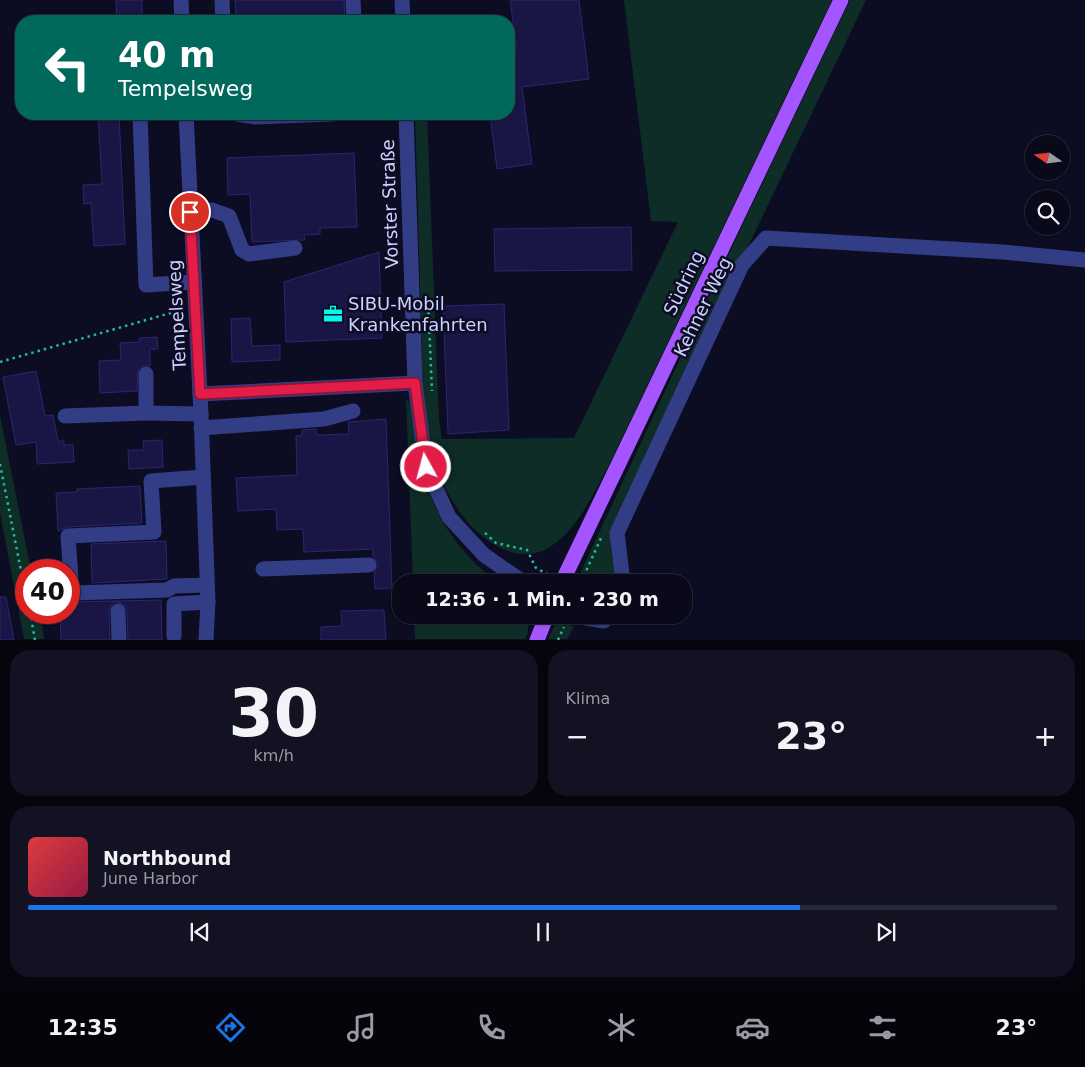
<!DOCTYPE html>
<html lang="de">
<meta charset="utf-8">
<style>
:root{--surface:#09091a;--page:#121223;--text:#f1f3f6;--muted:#999aa2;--line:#292a39;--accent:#1a73e8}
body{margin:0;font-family:"DejaVu Sans",sans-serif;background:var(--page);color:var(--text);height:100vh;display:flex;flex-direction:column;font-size:19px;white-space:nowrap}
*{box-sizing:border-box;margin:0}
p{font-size:16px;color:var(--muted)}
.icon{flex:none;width:28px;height:28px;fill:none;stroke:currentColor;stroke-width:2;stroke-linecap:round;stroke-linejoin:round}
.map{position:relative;height:640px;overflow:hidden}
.drawer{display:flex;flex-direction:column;gap:10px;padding:10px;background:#05050e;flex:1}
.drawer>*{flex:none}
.top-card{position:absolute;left:15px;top:15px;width:500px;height:105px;border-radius:20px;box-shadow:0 1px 4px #0004,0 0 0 1px var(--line);background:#00695c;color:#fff;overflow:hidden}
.needle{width:32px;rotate:284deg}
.tools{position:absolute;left:1025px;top:135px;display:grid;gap:10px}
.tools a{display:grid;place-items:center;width:45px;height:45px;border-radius:50%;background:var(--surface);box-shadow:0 1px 4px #0004,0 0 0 1px var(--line);font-size:25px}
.speed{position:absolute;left:15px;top:559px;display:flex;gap:10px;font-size:25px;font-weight:700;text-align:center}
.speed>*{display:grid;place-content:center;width:65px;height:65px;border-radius:50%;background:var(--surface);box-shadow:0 1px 4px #0004,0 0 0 1px var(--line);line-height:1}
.speed .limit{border:8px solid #d22;background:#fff;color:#111}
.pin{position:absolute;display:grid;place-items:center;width:42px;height:42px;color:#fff;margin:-21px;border:2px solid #fff;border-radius:50%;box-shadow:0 1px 5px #0007}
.me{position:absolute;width:55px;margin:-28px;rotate:353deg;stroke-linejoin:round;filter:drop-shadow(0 0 4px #0008)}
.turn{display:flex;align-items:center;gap:18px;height:105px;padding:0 20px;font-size:22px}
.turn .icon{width:65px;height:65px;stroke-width:2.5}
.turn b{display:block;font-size:35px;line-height:42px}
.big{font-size:38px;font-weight:700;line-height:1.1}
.drawer .tile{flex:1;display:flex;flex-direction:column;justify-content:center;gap:8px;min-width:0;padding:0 18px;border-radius:20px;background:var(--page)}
.drawer .dial{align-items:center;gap:0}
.dial b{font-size:65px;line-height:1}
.song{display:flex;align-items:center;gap:15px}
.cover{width:60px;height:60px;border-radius:8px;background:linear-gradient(135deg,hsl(0 70% 55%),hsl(340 70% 35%))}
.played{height:5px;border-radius:2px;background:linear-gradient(90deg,var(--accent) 75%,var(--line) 75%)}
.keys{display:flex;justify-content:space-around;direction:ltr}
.heat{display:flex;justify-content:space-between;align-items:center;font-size:28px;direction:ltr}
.drawer .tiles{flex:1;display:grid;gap:10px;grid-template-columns:1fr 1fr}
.tile:last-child{grid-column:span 2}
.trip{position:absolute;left:392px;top:574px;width:300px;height:50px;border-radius:20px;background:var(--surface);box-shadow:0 1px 4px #0004,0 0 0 1px var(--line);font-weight:700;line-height:50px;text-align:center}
.menu{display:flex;height:80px;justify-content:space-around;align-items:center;background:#04040a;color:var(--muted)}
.menu .icon{width:35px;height:35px}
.menu .on{color:var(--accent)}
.menu b{font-size:22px;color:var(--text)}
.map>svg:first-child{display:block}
</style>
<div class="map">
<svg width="1085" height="640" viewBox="0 0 1085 640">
<rect width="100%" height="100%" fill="#0c0c23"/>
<g fill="#0e2d27">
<path d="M624,0h208l-224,467c-19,35 -49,103 -100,84 -41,-15 -66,-61 -77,-101 -10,-38 -9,-92 -10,-132 -2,-68 -4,-136 -6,-204h12l12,306 3,19 132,-1 104,-216 -27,-1z"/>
<polygon points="850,0 866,0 611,533 611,550 616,582 576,582 741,228"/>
<path d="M406,398l4,6c9,74 25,131 87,178h-84z"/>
<polygon points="0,415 31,570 26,570 26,612 40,613 44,639 24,639 0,513"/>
<polygon points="414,615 528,615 528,633 525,639 415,639"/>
<polygon points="557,620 574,627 567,639 548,639"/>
</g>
<g fill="#191645" stroke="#2a2673">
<polygon points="116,0 142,0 142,21 117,21"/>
<polygon points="235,0 344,0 345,21 236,21"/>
<polygon points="510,0 579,0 589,79 522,87 532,164 497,169 490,114 509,114 509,51 517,50"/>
<polygon points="98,114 119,114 125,244 94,246 91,203 84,204 83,185 102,184"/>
<polygon points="354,153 357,227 320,228 320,234 304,235 305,240 252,242 250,194 228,195 227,158"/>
<polygon points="631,227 632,270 495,271 494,229"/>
<polygon points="379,252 382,338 286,342 284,282"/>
<polygon points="504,304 509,430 448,434 443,306"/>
<polygon points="250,318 252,346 280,345 280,360 232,362 231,319"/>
<polygon points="157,337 158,349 150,349 150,366 142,366 138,370 137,391 100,393 99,361 121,360 120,343 140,342 140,338"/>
<polygon points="36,371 45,416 53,415 58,441 64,441 64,445 73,445 74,462 37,464 36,442 16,445 3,377"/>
<polygon points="386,419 392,588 375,589 374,573 378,564 373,557 373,549 304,552 303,529 277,530 276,509 238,511 236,478 297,475 296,436 302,435 302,430 316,429 317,435 349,434 348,422"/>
<polygon points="162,440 163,467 129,469 128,450 144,450 143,441"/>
<polygon points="140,486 142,523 68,527 58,531 56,493 77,492 77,489"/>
<polygon points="166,541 167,579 92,583 91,544"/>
<polygon points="0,597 6,597 14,640 0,640"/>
<polygon points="161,600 162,640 128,640 127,610 126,606 118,602 113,603 109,611 110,640 61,640 60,612 69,612 69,602"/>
<polygon points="384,610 386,640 321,640 321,627 342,626 341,611"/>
</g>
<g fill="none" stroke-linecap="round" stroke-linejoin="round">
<g stroke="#24bc9c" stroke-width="2.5" stroke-dasharray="2.5 4" stroke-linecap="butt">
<polyline points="428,299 432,391"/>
<polyline points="0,362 181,310"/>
<polyline points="0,464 26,596"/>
<polyline points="485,533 496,543 527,550 536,568 549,575"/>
<polyline points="581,582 602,536"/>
<polyline points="30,612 35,640"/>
<polyline points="558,640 564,627"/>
</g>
<g stroke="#333d86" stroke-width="15">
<polyline points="181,0 182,21"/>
<polyline points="222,0 223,21"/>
<polyline points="353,0 354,21"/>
<polyline points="402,0 403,21"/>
<polyline points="140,114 146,285 194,282"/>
<polyline points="186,114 201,414 208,602 206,640"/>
<polyline points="237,114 256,117 333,114"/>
<polyline points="406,114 415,383 426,467 449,517 484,555 523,582"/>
<polyline points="190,212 212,210 229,216 242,250 249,254 295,248"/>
<polyline points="146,374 146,413 201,414"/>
<polyline points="200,394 415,383"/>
<polyline points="65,416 146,413"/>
<polyline points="201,428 324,419 353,411"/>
<polyline points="203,477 151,481 154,532 68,536 72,593 167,590 174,586 207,585"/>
<polyline points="263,569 369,565"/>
<polyline points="623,582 617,533 742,265 766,238 1003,252 1085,260"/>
<polyline points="118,611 119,640"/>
<polyline points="568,615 604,621 609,615"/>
<polyline points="174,636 174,604 208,602"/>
</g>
<g stroke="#a555ff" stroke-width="15">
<polyline points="562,582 841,0"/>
<polyline points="537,640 547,615"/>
</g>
</g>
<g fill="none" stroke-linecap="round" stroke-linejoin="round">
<g stroke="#92132f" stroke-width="12">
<polyline id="route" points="190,212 200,394 415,383 426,467"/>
</g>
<use href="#route" stroke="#e11d48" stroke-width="9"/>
</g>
<defs>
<g id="office-bare" transform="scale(1.5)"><path d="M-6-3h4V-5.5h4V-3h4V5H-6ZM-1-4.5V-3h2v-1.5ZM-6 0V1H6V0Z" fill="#00f9eb" stroke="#0c0c23" stroke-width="2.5" paint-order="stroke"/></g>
</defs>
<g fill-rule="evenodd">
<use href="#office-bare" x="333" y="314"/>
</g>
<g text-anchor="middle" stroke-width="5" stroke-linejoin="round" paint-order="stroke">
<g font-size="18" fill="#ced0ff" stroke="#0c0c23">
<text transform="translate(390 204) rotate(-92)" y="6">Vorster Straße</text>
<text transform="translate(684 283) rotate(-64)" y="6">Südring</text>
<text transform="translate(703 307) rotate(-64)" y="6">Kehner Weg</text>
<text transform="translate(177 315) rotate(-93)" y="6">Tempelsweg</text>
</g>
<g font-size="18" fill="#ced0ff" stroke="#0c0c23" text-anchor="start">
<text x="348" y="310">SIBU-Mobil<tspan x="348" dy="21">Krankenfahrten</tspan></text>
</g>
</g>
</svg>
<div class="tools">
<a><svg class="needle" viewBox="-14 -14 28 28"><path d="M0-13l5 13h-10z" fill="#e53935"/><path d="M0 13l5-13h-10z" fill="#999aa2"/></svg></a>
<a><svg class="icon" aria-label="search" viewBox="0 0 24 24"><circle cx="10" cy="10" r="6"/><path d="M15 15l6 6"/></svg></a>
</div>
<div class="speed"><div class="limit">40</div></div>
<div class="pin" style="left:190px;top:212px;background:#d93025"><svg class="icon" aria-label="arrive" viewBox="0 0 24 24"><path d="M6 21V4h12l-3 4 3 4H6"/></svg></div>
<svg class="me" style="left:426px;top:467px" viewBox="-20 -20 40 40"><circle r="17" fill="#e11d48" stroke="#fff" stroke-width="3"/><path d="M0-11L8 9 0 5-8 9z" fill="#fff"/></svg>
<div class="trip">12:36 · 1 Min. · 230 m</div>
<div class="top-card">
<div class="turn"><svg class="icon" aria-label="left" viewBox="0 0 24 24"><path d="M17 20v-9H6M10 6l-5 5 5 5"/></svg><div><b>40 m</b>Tempelsweg</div></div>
</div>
</div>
<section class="drawer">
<div class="tiles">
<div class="tile dial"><b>30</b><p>km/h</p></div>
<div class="tile"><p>Klima</p>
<div class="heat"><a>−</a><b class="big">23°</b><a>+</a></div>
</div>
<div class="tile">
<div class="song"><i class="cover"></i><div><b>Northbound</b><p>June Harbor</p></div></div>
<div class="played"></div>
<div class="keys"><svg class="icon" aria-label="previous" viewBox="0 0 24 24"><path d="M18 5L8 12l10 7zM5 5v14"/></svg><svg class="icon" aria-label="pause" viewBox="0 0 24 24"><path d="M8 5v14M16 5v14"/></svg><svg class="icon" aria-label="next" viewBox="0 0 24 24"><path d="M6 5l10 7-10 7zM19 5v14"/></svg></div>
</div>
</div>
</section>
<nav class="menu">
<b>12:35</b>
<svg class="icon on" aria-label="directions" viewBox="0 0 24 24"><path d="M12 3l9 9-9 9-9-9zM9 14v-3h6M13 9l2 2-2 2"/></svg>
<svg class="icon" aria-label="music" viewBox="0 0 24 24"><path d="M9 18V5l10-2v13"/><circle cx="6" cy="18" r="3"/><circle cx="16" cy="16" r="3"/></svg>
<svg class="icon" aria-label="phone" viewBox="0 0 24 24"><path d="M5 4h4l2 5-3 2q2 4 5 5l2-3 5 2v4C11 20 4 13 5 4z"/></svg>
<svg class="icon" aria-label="climate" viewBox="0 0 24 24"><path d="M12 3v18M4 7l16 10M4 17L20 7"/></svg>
<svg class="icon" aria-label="car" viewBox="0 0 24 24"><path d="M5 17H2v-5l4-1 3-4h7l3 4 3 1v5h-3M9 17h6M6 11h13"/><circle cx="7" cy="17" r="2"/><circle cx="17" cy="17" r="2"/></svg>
<svg class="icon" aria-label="filters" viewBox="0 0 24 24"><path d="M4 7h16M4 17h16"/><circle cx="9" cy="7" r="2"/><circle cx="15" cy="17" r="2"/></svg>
<b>23°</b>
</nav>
